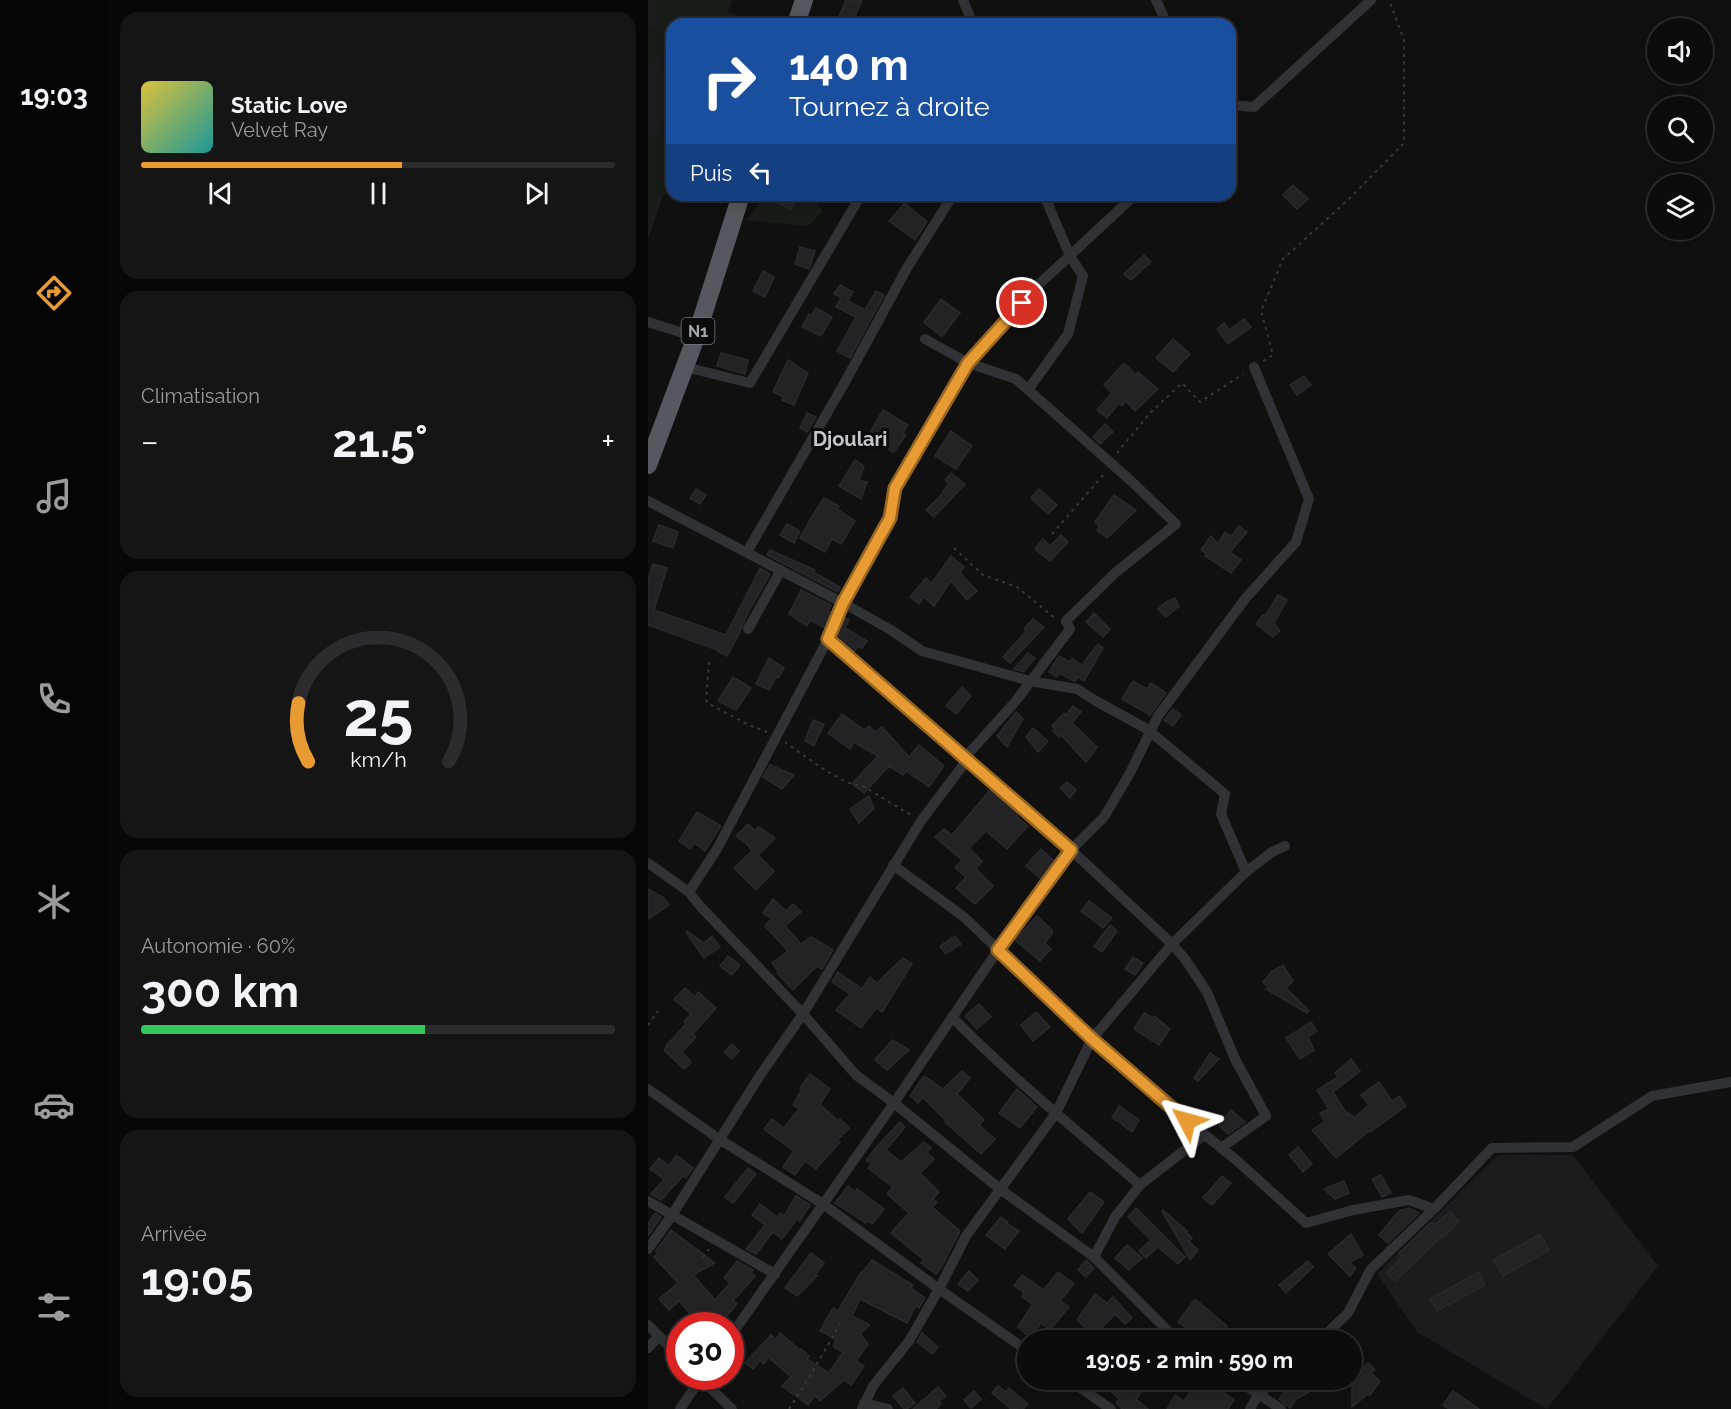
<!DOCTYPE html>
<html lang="fr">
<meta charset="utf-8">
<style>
:root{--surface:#0c0c0d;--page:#151516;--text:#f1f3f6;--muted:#9a9b9d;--line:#2c2c2e;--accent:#e79b32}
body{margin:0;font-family:Raleway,sans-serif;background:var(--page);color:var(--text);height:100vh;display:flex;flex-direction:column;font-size:22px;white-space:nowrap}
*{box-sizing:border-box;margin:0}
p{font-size:20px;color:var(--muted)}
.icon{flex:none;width:33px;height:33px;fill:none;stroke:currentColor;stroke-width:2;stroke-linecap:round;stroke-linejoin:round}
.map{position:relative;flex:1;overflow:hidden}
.details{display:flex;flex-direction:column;gap:12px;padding:12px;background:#070707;width:540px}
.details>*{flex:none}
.guide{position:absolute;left:18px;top:18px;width:570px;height:183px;border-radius:18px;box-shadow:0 3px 15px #0003,0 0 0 2px var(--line);background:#1a4fa0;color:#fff;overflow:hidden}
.buttons{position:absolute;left:999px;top:18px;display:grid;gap:12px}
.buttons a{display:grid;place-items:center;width:66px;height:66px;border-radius:50%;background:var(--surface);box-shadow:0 3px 15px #0003,0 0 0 2px var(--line);font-size:30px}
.speed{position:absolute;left:18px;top:1312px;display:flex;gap:12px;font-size:30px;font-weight:700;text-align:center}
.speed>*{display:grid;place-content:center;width:78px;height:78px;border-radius:50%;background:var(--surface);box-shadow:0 3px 15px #0003,0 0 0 2px var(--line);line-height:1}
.speed .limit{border:9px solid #d22;background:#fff;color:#111}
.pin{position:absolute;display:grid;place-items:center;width:51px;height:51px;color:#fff;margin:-26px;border:3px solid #fff;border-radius:50%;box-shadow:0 2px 6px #0007}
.me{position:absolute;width:66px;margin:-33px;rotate:309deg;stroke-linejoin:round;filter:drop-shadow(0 0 4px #0008)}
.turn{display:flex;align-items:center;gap:21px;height:126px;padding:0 24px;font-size:27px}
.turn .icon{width:78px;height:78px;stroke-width:2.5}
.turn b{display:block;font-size:42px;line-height:51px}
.then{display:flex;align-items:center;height:57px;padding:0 24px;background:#0003;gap:12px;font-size:22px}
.big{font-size:45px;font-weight:700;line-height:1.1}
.details .widget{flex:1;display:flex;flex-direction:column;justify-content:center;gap:9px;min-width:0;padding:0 21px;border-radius:18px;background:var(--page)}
.details .dial{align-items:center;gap:0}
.dial svg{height:156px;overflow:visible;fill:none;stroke:var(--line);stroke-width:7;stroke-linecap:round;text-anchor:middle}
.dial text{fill:var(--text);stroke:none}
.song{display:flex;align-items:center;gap:18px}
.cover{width:72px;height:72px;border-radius:9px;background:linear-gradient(135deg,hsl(50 70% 55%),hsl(180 70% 35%))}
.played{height:6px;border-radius:3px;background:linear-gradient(90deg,var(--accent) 55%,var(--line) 55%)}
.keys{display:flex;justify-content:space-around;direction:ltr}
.heat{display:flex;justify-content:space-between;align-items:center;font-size:33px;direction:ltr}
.charge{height:9px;border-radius:4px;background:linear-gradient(90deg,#34c759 60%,var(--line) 0)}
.trip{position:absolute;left:369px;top:1330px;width:345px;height:60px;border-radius:30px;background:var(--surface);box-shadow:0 3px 15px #0003,0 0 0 2px var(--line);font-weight:700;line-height:60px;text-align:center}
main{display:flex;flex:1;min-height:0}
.tabs{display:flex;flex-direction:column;width:108px;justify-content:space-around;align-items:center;background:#050505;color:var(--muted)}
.tabs .icon{width:42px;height:42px}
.tabs .active{color:var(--accent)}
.tabs b{font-size:27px;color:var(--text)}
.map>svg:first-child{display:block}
</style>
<main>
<nav class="tabs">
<b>19:03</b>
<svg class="icon active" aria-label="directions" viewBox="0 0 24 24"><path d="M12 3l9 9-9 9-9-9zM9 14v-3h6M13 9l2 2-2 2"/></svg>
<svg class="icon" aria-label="music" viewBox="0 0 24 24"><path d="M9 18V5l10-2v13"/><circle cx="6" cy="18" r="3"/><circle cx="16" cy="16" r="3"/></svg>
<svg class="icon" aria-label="phone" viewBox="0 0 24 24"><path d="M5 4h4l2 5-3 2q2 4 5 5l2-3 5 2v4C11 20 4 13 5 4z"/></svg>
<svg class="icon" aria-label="climate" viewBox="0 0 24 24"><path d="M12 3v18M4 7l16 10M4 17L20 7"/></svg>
<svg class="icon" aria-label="car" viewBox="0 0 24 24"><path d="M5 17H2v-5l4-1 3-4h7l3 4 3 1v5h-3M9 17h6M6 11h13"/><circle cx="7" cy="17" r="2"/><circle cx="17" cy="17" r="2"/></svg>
<svg class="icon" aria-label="filters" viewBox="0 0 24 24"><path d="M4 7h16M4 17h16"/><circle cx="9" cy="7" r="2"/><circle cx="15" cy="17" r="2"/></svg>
</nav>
<section class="details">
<div class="widget">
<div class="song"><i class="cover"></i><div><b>Static Love</b><p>Velvet Ray</p></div></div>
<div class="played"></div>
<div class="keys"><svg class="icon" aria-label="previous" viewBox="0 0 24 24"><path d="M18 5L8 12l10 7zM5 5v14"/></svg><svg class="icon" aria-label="pause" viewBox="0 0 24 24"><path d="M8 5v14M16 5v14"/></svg><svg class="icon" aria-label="next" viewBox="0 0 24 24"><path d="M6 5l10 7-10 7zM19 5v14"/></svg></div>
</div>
<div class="widget"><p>Climatisation</p>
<div class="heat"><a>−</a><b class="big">21.5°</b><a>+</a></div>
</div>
<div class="widget dial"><svg viewBox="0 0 100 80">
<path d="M14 69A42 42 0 1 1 86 69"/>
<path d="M14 69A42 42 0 0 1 9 39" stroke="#e79b32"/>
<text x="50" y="56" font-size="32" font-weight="700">25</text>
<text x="50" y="72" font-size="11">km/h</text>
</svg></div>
<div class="widget"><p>Autonomie · 60%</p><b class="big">300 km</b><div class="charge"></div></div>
<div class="widget"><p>Arrivée</p><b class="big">19:05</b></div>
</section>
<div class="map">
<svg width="1083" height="1409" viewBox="0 0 1083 1409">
<rect width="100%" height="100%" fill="#101011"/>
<g fill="#1c1c1e">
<polygon points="0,0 84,1 75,24 24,24 24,170 0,239"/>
<polygon points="850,1155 925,1155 1010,1266 899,1409 769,1332 729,1274"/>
</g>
<g fill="#171c17">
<path d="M9,0h73l-2,11 11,5 -2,8h-65v71c-8,-12 -10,-30 -7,-44l-12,7 -5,9v-38h12l-6,-15z"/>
<polygon points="16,124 24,128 24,191 8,199 5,211 0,217 0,162 7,160 0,158 0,136 8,135"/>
<polygon points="108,195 168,195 167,200 175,211 160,226 98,220 112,203"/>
</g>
<g fill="#232325" stroke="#2a2a2d" stroke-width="1.5">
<polygon points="198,0 214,0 204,24 188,24"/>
<polygon points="645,185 660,199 649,209 635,195"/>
<polygon points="134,195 150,195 143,209 130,203"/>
<polygon points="257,203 279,222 267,240 241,221"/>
<polygon points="152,247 167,251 161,269 147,264"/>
<polygon points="496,255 503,262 483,280 476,274"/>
<polygon points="115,271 126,277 117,297 105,291"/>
<polygon points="192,285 205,292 200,301 217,310 228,291 236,295 202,358 189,351 208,317 188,307 193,297 186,294"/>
<polygon points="293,299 312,313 294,337 276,322"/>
<polygon points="168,308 184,317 173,336 154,327 161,314 163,316"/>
<polygon points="596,319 603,327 580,344 569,329 576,323 581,330"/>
<polygon points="525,339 542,354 525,372 508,358"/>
<polygon points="73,353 100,360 97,374 69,366"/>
<polygon points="140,360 160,373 146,405 134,400 135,397 125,392"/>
<polygon points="476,363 488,375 490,372 510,389 487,411 478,401 474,406 471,403 459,418 449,410 464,393 456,385"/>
<polygon points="656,376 663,385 649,395 642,385"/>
<polygon points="235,410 260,425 255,433 258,435 245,453 222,432"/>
<polygon points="159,413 168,417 159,432 152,428"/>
<polygon points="457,424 465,432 452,444 445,437"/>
<polygon points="303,431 324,446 308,469 287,456"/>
<polygon points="207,460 216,466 211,480 219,482 213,499 191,486"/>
<polygon points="303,473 317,484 286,517 278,510 296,492 295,491 301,484 297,480"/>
<polygon points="48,489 58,495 52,504 42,498"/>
<polygon points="391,489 409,505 400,514 383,498"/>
<polygon points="466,495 488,510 459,538 449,530 452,526 447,522"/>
<polygon points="176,498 191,506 189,509 207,521 193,544 184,539 177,552 152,538 165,515"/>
<polygon points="139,524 152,531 146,543 132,535"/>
<polygon points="11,525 30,532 25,548 5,541"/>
<polygon points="591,526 599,532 582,552 593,560 583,573 557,556 559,554 553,550 563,536 570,544 577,532 583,536"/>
<polygon points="413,535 420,542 402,561 387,549 395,539 402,546"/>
<polygon points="122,550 167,570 165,572 192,587 190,592 119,555"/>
<polygon points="303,556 316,567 312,573 329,591 319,600 303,581 286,606 276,597 271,604 262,597 278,578 284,583"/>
<polygon points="5,564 19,568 6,610 78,635 112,568 122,574 104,606 103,606 91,634 79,656 69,651 69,650 0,625 0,579"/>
<polygon points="153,590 183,605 180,611 183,612 177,628 162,620 159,626 141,614"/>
<polygon points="630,595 639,600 626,623 632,631 625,637 608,624 615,615 617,616"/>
<polygon points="527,598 531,606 518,617 510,609 518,602"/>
<polygon points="446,613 462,629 455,637 438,622"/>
<polygon points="197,618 201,620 197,628 219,641 214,648 210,646 206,652 190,638 192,636 190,635"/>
<polygon points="385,619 396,627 362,663 355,657 373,637 378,631 376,629"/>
<polygon points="450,644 455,648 436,681 430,677 427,681 424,680 411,673 409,677 401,672 411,656 422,662 424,659 434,665"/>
<polygon points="380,653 387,658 376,672 366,669"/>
<polygon points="121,658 136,668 130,678 128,677 121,690 108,684"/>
<polygon points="85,677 103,688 88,710 70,701"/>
<polygon points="485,681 499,689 503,683 518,693 502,715 474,699"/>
<polygon points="314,687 323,696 308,714 298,706"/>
<polygon points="425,706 433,712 424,723 449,747 438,762 413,735 411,737 405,731 407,729 404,726 416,713 418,715"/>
<polygon points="525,709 533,715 525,726 516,720"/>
<polygon points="368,712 375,719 359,747 349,736"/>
<polygon points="194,714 216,730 221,726 227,732 234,727 261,757 271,745 296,766 281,787 258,771 255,775 241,766 216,793 204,784 230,756 206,742 202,749 180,733"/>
<polygon points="165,720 176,724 166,746 157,741"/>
<polygon points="385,728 400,741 390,752 378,737"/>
<polygon points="122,765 146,775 134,789 115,777"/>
<polygon points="419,782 428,790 422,798 412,788"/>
<polygon points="342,790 370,814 368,816 380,826 359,849 338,831 321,848 334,861 328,869 345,886 327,904 308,888 318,877 307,868 314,860 287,837 296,829 304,835"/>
<polygon points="221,796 226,808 211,823 202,809"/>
<polygon points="49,812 73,826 57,851 46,843 42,849 31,841"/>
<polygon points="100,824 107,831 111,827 127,838 110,855 126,871 108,890 86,868 104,851 101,847 101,846 88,836"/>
<polygon points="393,849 406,861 393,879 378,866"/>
<polygon points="0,889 16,898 21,905 0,919"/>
<polygon points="125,899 138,911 145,904 153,912 137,926 153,944 163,937 185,950 174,969 169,966 145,990 129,973 130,971 124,963 140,951 117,926 124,919 115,913"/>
<polygon points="441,901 464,918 455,928 433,911"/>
<polygon points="389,916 404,930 404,934 397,943 403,949 392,961 367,940 373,932 374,932"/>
<polygon points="462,925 469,931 454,952 446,946"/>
<polygon points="39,931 56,943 64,936 72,947 56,958 38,932"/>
<polygon points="307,936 313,944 297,954 292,946"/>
<polygon points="80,956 92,965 84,975 72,966"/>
<polygon points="485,957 495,963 487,975 477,969"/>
<polygon points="255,958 264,964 234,1012 228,1008 213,1028 188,1010 202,994 184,982 190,972 214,989 222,977 229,983"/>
<polygon points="635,965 645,981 638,988 661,1011 659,1013 618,989 622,989 615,982 624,971"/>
<polygon points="37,988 47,997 50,992 68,1008 45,1034 48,1037 34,1052 43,1062 36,1069 16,1050 19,1047 18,1046 38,1024 36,1022 43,1014 26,999"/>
<polygon points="331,1004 343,1017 329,1029 317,1016"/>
<polygon points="388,1012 402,1027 385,1041 373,1025"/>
<polygon points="496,1013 505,1018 506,1016 522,1029 511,1045 486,1029"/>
<polygon points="663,1022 669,1031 660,1037 666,1050 652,1059 638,1038"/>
<polygon points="244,1040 261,1050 239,1070 227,1060"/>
<polygon points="84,1044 91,1051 84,1059 76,1052"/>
<polygon points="562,1053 571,1059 550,1081 546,1078"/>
<polygon points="703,1059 712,1071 685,1092 699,1114 701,1113 706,1118 721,1105 713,1095 731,1082 744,1101 751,1096 758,1106 722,1132 721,1131 688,1158 664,1130 677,1122 672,1113 681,1109 669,1090 690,1077 687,1073"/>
<polygon points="314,1071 322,1078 309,1094 336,1120 331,1125 347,1139 333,1154 297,1122 298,1121 275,1097 270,1103 262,1096 276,1076 295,1089"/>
<polygon points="162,1074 182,1089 172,1104 190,1121 192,1119 201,1128 189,1140 192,1142 168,1169 157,1161 147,1175 135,1167 146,1151 116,1129 124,1119 136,1128 151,1109 145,1105 154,1089 152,1088"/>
<polygon points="369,1089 389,1107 372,1128 351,1113"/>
<polygon points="471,1106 491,1120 484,1132 474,1125 475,1124 464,1118"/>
<polygon points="583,1110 597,1122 580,1134 571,1125"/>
<polygon points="252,1122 257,1127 238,1150 253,1162 276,1142 283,1148 279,1152 286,1159 272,1173 291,1192 285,1199 289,1202 284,1207 312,1231 294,1266 288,1274 273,1263 276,1260 243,1233 261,1213 239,1194 245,1187 220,1168 224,1164 218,1160 233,1142"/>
<polygon points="650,1147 664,1164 655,1172 641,1155"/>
<polygon points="28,1155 45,1168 38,1178 35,1176 13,1200 3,1194 16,1179 2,1169 11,1158 21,1166"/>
<polygon points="100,1168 108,1174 85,1203 77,1197"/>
<polygon points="733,1175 743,1193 734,1197 724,1179"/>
<polygon points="574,1176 583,1183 564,1205 555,1198"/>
<polygon points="696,1181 701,1193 687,1199 676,1189"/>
<polygon points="200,1186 207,1192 209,1189 236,1209 224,1224 220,1221 218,1223 187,1203"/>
<polygon points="442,1192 456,1202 434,1233 420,1219"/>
<polygon points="148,1196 162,1205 152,1221 149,1219 134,1239 125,1232 108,1254 98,1249 117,1225 104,1215 112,1204 129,1217 132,1213 136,1216"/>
<polygon points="488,1208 537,1257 530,1264 510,1247 498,1258 491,1251 503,1240 480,1217"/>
<polygon points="760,1208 771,1213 740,1243 731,1235 751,1211"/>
<polygon points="515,1210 539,1231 538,1232 544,1238 541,1241 550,1250 542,1260 514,1211"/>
<polygon points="802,1212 810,1221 797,1236 795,1235 747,1281 739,1273 755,1257 751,1253 783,1222 786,1225"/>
<polygon points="7,1213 13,1217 0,1236 0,1224"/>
<polygon points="353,1217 360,1222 359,1224 371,1231 357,1249 338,1235"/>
<polygon points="23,1230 67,1263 45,1275 67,1300 82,1283 76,1278 89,1261 105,1270 103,1273 107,1276 85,1301 89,1304 75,1321 68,1313 56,1322 47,1311 43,1315 31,1301 21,1310 11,1299 30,1283 6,1257 10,1253 8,1251"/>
<polygon points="703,1234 715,1255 701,1263 708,1268 702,1276 680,1254"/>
<polygon points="892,1234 901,1250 855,1276 846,1260"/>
<polygon points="479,1245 494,1258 481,1270 467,1258"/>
<polygon points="163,1253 176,1263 167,1275 169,1276 149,1296 137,1288"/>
<polygon points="224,1260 265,1285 263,1288 277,1298 271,1308 268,1305 259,1323 212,1299 204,1316 222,1325 212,1334 220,1344 208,1361 216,1366 203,1385 196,1380 172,1401 167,1395 160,1405 134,1386 143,1377 120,1357 116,1364 112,1361 105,1369 97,1363 123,1335 128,1339 132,1333 152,1350 153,1349 161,1356 159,1359 181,1373 195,1352 185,1347 188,1339 172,1331 185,1308 190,1311 213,1272 214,1273"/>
<polygon points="438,1260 446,1268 438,1277 430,1270"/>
<polygon points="660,1261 665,1267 638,1293 631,1285"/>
<polygon points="321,1271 330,1280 320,1291 310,1284"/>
<polygon points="410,1272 426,1284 412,1301 421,1307 402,1330 393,1323 382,1338 370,1327 385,1304 374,1297 376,1292 366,1286 374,1275 396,1290"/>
<polygon points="831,1272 837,1285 789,1311 782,1299"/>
<polygon points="447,1294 459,1303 465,1297 484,1318 477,1324 467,1314 448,1334 442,1330 441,1331 429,1320"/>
<polygon points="547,1299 579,1326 567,1341 556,1341 530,1322"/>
<polygon points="274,1333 290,1347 284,1354 269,1342"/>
<polygon points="720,1363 727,1370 723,1373 732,1381 722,1395 720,1394 704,1407 704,1365 710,1372"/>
<polygon points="452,1380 486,1380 496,1388 488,1399 500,1409 474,1409 468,1403 471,1399"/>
<polygon points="555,1380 582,1380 582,1383 575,1392 586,1400 580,1409 519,1409 527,1395 536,1401 543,1391 546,1393"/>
<polygon points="655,1384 660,1393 648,1399 642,1408 631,1399 637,1391 639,1393"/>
<polygon points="350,1386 358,1392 361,1388 380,1404 375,1409 363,1409 344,1393"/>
<polygon points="290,1387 298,1396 291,1401 293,1404 288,1409 265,1409"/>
<polygon points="255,1388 267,1403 259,1409 256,1409 245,1396"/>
<polygon points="326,1391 333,1399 323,1408 316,1400"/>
<polygon points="805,1391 831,1409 801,1409 795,1405"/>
</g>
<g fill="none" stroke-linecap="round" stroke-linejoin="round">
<g stroke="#37393d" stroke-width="2" stroke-dasharray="3 4.5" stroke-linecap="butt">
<polyline points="615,361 625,355 613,311 635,259 702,198 756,143 756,40 741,0"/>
<polyline points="469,453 502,413 534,383 552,402 595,374"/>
<polyline points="404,534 457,473"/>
<polyline points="306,548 335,575 369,587 408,619"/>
<polyline points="61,662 58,700 61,704 101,725 119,732"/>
<path d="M137,742c14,10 61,46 76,43l50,30"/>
<polyline points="0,1025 10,1011"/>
<polyline points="55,1257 61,1249"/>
<polyline points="141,1409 159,1381 192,1324"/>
</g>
<g stroke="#313236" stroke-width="10">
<polyline points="315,0 325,24"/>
<polyline points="508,0 519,24"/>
<polyline points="582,105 606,107 723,0"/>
<polyline points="0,322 48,337"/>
<polyline points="37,367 102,383 213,195"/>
<polyline points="380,390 420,334 435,276 422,256 396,195"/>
<polyline points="0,501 195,603 243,630 274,651 382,681 429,689 448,701 499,729 577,794 573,814 598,872"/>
<polyline points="99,552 197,382 259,268 305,195"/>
<polyline points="100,629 133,570"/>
<polyline points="180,639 421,848 524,944 537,959 559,992 587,1059 618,1116 573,1148"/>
<polyline points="0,863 41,892 52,906 155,1014 208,1075 246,1103 352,1189 446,1257 521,1332 534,1341"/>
<polyline points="245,865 316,917 444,1039 506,1094 587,1159 658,1223 705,1210 761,1200 786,1209"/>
<polyline points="41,892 69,849 180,639 195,603 242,518 247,488 320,363 387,288 487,195"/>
<path d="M304,1017c59,60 124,113 188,168l64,-50"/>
<polyline points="0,1089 71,1139 175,1204 291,1289 380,1351"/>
<polyline points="0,1201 127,1274"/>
<polyline points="0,1249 24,1215 113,1074 155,1014 273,821 319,760 321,753 367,702 422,629 418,621 467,573 528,524 482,480 368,379 320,363 277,339"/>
<polyline points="446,1257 467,1217 492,1185"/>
<polyline points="0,1325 32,1357"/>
<polyline points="82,1337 246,1103 350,950 423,850 456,817 482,773 510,716 597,599 648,542 661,499 606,367"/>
<polyline points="671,1341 700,1313 723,1269 786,1209 844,1148 925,1147 1004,1096 1083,1082"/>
<polyline points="0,1348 11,1336"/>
<polyline points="51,1377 84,1409"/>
<polyline points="421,1380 463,1409"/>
<polyline points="589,1380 633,1409"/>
<polyline points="216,1403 240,1409"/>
<polyline points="32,1409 54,1377"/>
<polyline points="214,1409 225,1386 261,1341 291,1289 318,1236 408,1113 444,1039 524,944 598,872 624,852 637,846"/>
<polyline points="602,1409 610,1395 628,1380"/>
</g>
<g stroke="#55585e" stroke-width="18">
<polyline points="148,24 156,0"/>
<polyline points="0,465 48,337 93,195"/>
</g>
</g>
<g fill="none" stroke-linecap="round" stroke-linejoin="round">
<g stroke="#966520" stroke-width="15">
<polyline id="route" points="374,303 320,363 247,488 242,518 195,603 180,639 423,850 350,950 444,1039 539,1121"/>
</g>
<use href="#route" stroke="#e79b32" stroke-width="10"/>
</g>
<g text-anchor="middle" stroke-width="6" stroke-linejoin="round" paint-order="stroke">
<rect fill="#0b0b0c" stroke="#757980" stroke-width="1.5" x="33.5" y="318" width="33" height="26" rx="4.5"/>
<g font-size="16" font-weight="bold" fill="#a2a8b1">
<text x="50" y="337">N1</text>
</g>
<g font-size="20" font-weight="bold" fill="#c2c6ce" stroke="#0b0b0c">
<text x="202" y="446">Djoulari</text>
</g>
</g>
</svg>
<div class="buttons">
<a><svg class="icon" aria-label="sound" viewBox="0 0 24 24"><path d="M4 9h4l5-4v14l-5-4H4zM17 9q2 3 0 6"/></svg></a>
<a><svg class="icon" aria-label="search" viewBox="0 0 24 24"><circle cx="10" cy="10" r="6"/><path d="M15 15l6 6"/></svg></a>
<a><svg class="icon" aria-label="layers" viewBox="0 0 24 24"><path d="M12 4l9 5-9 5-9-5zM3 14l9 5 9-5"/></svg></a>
</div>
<div class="speed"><div class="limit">30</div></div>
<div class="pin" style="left:374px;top:303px;background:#d93025"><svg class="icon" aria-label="arrive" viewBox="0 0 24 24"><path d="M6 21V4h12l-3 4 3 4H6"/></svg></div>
<svg class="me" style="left:539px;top:1121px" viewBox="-20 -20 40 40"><path d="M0-17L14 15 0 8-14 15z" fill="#e79b32" stroke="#fff" stroke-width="4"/></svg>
<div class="trip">19:05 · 2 min · 590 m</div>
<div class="guide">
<div class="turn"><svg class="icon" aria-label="right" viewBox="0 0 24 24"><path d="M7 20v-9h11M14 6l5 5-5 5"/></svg><div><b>140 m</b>Tournez à droite</div></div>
<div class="then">Puis<svg class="icon" aria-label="left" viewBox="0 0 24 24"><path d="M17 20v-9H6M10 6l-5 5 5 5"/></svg></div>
</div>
</div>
</main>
